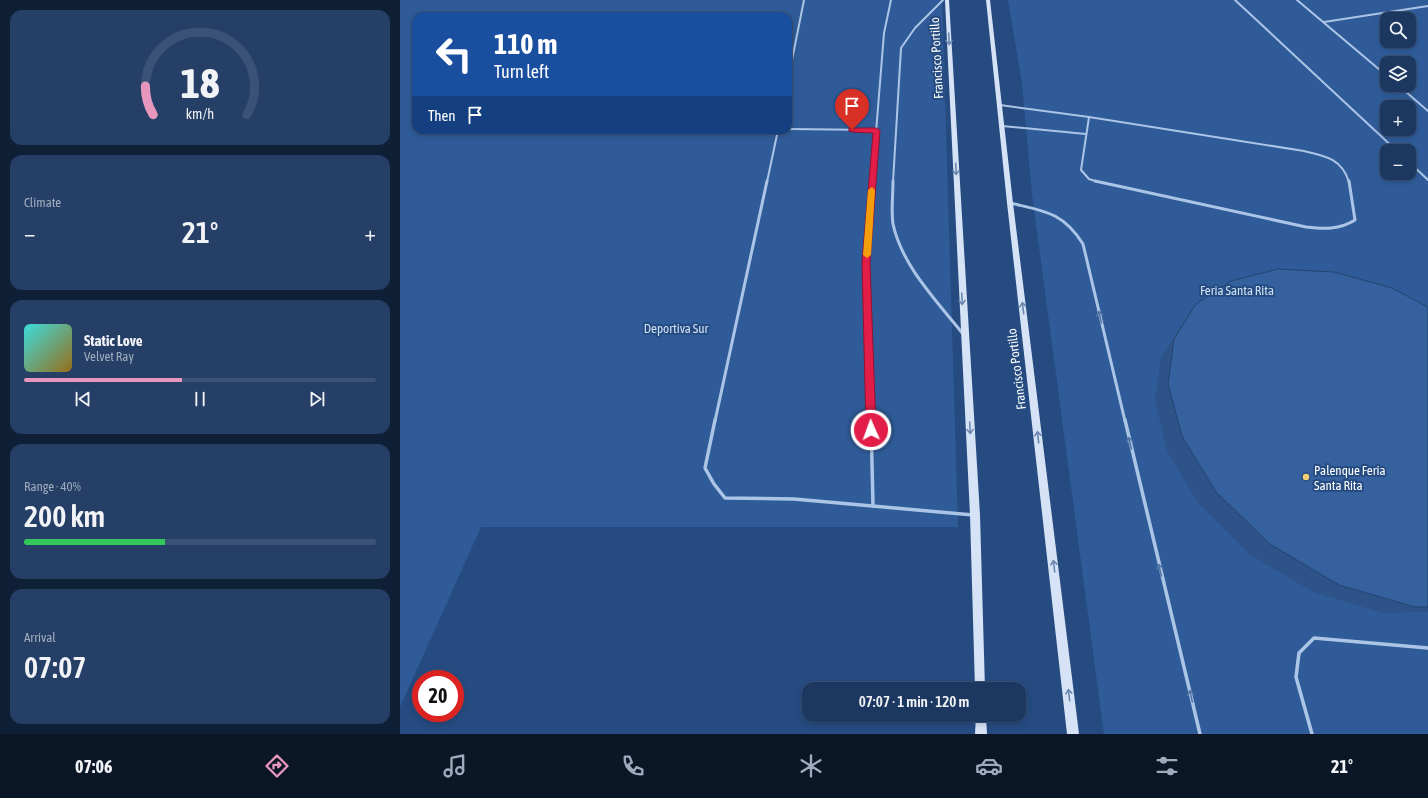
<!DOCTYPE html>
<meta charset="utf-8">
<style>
:root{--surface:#1c3861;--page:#253f67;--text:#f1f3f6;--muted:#a0acbd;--line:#3a5276;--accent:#e797bd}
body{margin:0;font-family:"Asap Condensed",sans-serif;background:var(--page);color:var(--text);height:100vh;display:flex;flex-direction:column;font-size:15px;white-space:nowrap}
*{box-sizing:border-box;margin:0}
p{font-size:13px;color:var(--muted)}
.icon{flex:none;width:22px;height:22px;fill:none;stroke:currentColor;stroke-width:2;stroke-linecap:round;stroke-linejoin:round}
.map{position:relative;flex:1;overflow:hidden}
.side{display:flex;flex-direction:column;gap:10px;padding:10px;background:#0f1f35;width:400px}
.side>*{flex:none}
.hud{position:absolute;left:12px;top:12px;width:380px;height:122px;border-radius:12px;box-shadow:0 2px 6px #0003,0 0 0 1px var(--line);background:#1a4fa0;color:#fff;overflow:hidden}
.controls{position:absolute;left:980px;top:12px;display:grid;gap:8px}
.controls a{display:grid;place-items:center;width:36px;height:36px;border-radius:8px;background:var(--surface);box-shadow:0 2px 6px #0003,0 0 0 1px var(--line);font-size:20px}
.speed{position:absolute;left:12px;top:670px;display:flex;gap:8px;font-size:20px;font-weight:700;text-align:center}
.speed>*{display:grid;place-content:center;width:52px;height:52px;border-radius:50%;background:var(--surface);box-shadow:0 2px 6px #0003,0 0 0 1px var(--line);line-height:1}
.speed .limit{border:6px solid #d22;background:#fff;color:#111}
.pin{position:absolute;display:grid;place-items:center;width:34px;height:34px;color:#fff;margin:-41px -17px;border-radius:50% 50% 50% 0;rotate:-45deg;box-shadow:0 0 4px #0007}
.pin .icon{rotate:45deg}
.me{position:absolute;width:44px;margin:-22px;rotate:358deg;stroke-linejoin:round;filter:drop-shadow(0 0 3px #0008)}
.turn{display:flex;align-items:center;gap:14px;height:84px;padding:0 16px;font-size:18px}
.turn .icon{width:52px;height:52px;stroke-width:2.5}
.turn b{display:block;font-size:28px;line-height:34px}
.then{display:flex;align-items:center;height:38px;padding:0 16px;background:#0003;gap:8px;font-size:15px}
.big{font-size:30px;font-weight:600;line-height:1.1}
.side .card{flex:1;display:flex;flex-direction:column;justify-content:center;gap:6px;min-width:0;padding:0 14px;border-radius:12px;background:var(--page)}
.side .dial{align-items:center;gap:0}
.dial svg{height:104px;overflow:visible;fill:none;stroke:var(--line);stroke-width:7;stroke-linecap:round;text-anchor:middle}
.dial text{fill:var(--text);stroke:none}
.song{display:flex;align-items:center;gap:12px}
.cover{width:48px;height:48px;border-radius:6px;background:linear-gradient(135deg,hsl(180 70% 55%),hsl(40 70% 35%))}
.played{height:4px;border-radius:2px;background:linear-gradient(90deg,var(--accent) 45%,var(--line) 45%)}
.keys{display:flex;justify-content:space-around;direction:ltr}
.heat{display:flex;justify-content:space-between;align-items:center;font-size:22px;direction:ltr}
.charge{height:6px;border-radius:3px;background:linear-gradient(90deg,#34c759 40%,var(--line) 0)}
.trip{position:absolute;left:402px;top:682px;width:224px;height:40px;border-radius:12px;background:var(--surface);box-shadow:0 2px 6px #0003,0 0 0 1px var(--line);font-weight:600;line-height:40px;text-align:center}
.dock{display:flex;height:64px;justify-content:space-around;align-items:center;background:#0b1627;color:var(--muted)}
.dock .icon{width:28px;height:28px}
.dock .current{color:var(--accent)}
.dock b{font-size:18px;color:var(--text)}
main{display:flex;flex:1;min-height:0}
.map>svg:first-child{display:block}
</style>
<main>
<section class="side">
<div class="card dial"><svg viewBox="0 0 100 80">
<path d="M14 69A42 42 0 1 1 86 69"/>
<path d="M14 69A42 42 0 0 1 8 47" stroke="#e797bd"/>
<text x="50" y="56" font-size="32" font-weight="700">18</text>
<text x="50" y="72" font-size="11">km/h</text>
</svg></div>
<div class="card"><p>Climate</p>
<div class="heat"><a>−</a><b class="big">21°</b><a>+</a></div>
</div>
<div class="card">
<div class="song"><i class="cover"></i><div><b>Static Love</b><p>Velvet Ray</p></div></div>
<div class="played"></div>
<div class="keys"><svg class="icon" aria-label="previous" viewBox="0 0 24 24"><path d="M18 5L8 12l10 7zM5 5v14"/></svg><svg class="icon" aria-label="pause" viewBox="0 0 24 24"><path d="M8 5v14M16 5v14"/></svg><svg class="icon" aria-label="next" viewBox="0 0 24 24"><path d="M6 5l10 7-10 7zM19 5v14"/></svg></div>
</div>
<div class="card"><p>Range · 40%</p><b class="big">200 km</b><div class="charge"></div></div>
<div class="card"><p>Arrival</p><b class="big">07:07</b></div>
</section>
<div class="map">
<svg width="1028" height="734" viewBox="0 0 1028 734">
<rect width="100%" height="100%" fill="#254b81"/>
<g fill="#2f5c99" fill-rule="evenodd">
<path d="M0,0h542l16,527h-477l-81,180zM16,16h372v114h-372z"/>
<path d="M608,0h420v734h-324l-72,-540 -10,-110zM987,19h22v22h-22zM987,63h22v22h-22zM987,107h22v22h-22zM987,151h22v22h-22z"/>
</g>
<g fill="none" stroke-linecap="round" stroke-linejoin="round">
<g stroke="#acc5e7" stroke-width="2">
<polyline points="835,0 997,151"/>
<polyline points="897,0 987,76"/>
<polyline points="924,22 1028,6"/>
<polyline points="388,80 404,0"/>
<polyline points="998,85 1028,111"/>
<polyline points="600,105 689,117"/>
<path d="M689,117l215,34c22,5 38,8 45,31"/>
<polyline points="689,117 681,170 689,179 698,182"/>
<polyline points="602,126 686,134"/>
<polyline points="388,129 476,130"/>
<polyline points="1009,162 1028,180"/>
<polyline points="367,182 378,130"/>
<polyline points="472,182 484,33 491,0"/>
<polyline points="493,182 501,48 515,28 543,0"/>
</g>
<g stroke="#acc5e7" stroke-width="3">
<path d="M493,181c0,14 -2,29 0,43 9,42 44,77 70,110"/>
<path d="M695,181l211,46c18,2 33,3 49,-7l-6,-39"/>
<path d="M610,203c34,8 53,9 73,41l42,177"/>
<polyline points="315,421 367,181"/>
<polyline points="471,421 466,263 472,181"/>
</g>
<g stroke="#acc5e7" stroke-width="3.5">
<polyline points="315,420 305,468 314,484 325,498 394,499 573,515"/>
<polyline points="471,420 473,506"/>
<polyline points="725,420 800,734"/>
<polyline points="912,734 896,677 899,653 914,638 1028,648"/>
</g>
<g fill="#d6e3f6" fill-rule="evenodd">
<polygon points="545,0 549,0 580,515 585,689 575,689 570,515"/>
<polygon points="586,0 590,0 613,203 679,734 667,734 607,203"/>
<polygon points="576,715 586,715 587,734 575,734"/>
</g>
</g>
<polygon fill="#2e5388" points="796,304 1028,307 1028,612 983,613 913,592 849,554 799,504 767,451 755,400 761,357 783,323"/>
<polygon fill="#35619e" stroke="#25446f" points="878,269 934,272 992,288 1028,307 1028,607 1015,607 939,585 870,544 816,492 782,436 768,384 774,339 796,304 831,281"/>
<defs><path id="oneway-shaft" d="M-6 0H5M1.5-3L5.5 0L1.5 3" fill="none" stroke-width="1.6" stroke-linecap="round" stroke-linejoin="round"/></defs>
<g stroke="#6c88b0">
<use href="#oneway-shaft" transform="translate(549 39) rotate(87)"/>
<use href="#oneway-shaft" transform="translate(556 169) rotate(87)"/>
<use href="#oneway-shaft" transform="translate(562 299) rotate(87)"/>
<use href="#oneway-shaft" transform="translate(623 308) rotate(-97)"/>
<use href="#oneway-shaft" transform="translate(570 428) rotate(87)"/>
<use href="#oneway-shaft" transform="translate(638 437) rotate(-97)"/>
<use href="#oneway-shaft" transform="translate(654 566) rotate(-97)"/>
<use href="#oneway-shaft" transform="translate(669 695) rotate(-97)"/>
</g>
<g stroke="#5476a5">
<use href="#oneway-shaft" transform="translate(700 317) rotate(-103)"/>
<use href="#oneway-shaft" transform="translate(730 443) rotate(-103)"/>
<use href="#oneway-shaft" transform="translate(760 570) rotate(-103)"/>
<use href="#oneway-shaft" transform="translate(791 696) rotate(-103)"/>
</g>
<polygon fill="#e11d48" stroke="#92132f" points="449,128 476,128 480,130 470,263 476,430 474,433 471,434 467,433 466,430 462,263 473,133 452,132 449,131"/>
<polygon fill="#f59e0b" points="472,187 475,190 471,255 467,258 463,255 468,190"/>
<circle fill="#f1cf70" stroke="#254b81" stroke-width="1.5" cx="906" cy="477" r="4"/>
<g text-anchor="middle" stroke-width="4" stroke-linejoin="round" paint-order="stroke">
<g font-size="13" fill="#fff" stroke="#254b81">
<text transform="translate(536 58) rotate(-93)" y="5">Francisco Portillo</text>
<text transform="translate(616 369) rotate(-97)" y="5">Francisco Portillo</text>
</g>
<g font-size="13" fill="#cfe0f5" stroke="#254b81">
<text x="837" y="295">Feria Santa Rita</text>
<text x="276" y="333">Deportiva Sur</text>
</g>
<g font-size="13" fill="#fff" stroke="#254b81" text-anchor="start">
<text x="914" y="475">Palenque Feria<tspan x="914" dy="15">Santa Rita</tspan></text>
</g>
</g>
</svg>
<div class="controls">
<a><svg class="icon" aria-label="search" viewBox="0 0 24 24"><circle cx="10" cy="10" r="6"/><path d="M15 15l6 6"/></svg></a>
<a><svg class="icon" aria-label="layers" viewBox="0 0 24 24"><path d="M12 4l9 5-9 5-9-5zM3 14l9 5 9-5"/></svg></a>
<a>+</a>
<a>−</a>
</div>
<div class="speed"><div class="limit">20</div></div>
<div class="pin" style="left:452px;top:130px;background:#d93025"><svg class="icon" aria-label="arrive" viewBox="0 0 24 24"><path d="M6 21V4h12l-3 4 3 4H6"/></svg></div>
<svg class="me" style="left:471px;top:430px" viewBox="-20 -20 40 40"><circle r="17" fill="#e11d48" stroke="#fff" stroke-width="3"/><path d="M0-11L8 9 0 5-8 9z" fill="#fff"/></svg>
<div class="trip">07:07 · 1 min · 120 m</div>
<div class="hud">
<div class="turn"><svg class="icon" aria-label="left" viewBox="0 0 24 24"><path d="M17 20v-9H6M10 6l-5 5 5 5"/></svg><div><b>110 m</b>Turn left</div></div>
<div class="then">Then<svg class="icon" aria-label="arrive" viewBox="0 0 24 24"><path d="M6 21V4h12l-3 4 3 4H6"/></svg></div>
</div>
</div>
</main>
<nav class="dock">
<b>07:06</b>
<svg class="icon current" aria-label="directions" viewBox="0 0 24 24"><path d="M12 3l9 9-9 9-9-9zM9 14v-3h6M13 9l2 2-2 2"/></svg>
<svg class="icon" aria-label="music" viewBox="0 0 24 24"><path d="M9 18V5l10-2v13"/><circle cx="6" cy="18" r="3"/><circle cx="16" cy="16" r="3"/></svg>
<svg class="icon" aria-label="phone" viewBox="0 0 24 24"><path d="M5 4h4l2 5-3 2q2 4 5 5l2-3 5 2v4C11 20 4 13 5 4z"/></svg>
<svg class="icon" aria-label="climate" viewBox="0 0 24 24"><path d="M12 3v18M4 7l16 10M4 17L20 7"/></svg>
<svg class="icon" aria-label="car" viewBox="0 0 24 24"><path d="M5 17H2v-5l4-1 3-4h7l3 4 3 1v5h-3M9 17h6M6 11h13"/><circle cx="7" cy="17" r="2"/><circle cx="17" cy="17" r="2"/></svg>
<svg class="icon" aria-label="filters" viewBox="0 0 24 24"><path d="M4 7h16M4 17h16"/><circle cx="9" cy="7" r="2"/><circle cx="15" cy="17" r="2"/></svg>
<b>21°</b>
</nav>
